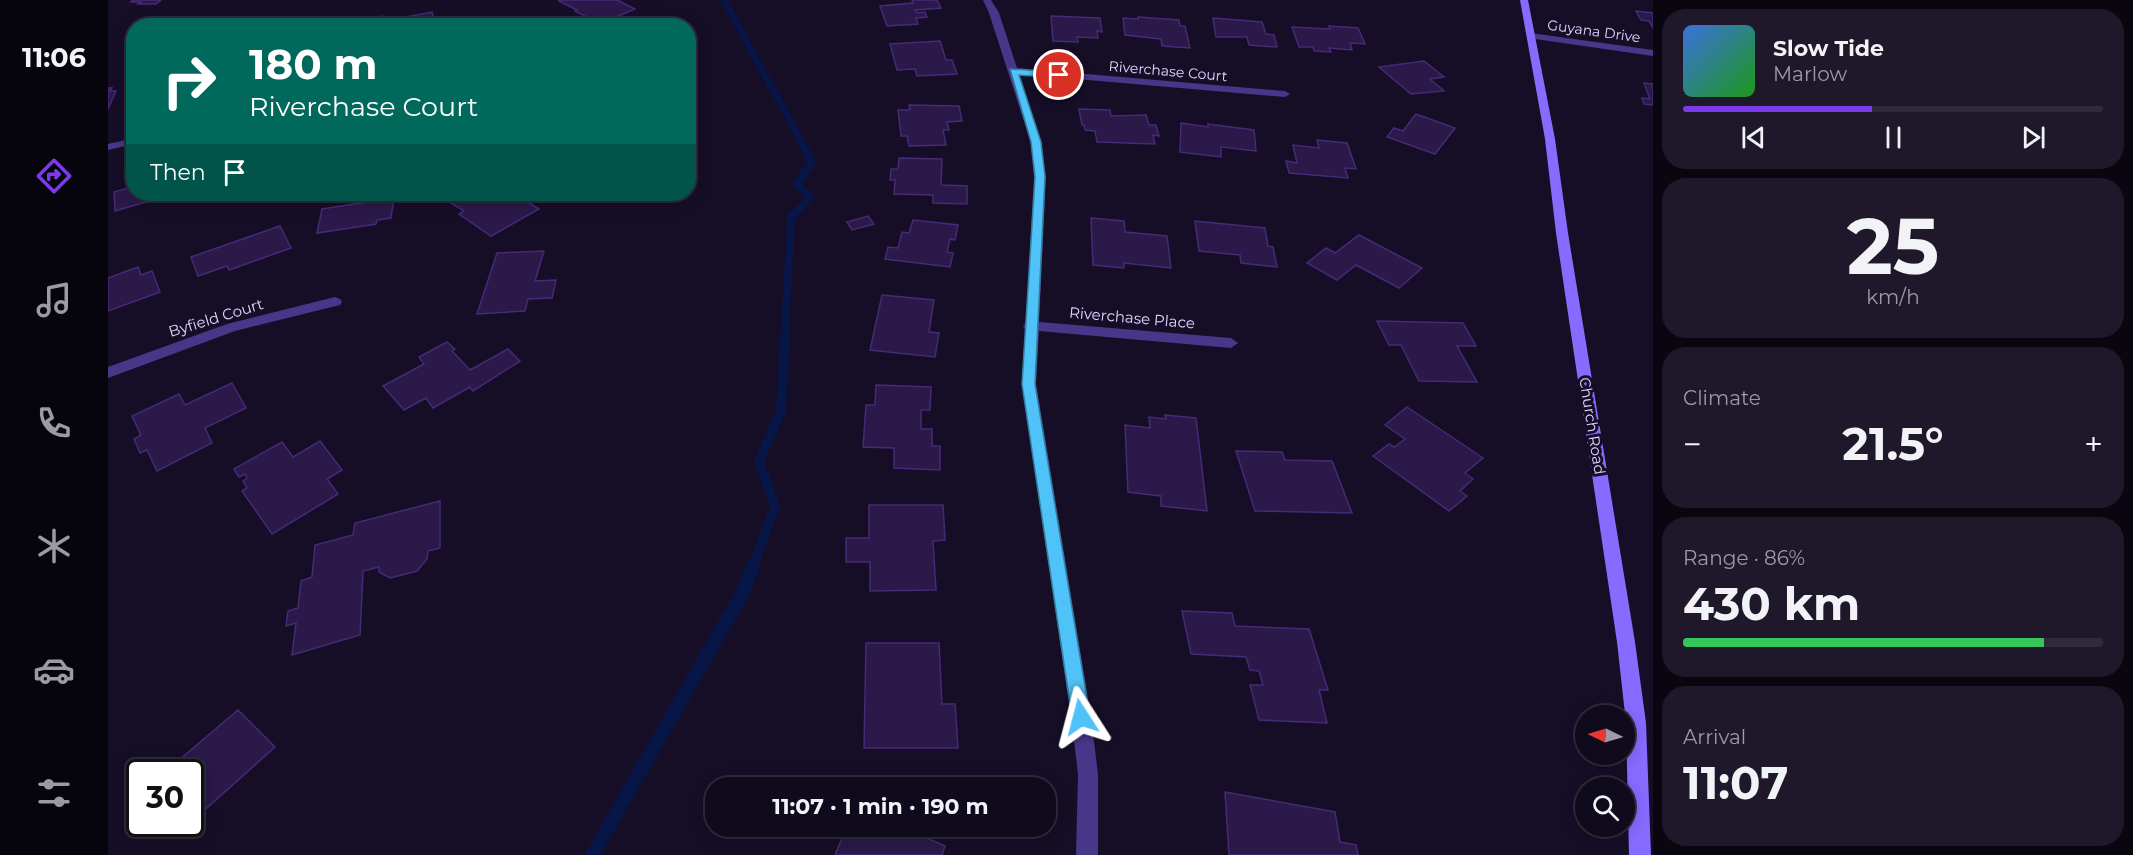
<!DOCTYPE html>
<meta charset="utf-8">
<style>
:root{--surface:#100a1d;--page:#1e182a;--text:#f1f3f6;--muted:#9c9aa4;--line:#302b3b;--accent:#7c3aed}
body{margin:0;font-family:Montserrat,sans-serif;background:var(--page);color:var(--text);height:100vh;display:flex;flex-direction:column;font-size:22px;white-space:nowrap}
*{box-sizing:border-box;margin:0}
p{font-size:20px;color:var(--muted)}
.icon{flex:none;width:33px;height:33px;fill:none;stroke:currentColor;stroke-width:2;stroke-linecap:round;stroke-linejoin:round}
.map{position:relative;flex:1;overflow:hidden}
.side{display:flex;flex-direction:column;gap:9px;padding:9px;background:#090610;width:480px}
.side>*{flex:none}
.banner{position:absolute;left:18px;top:18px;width:570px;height:183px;border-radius:24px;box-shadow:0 3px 15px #0003,0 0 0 2px var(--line);background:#00695c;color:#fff;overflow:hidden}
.needle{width:39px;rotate:275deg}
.buttons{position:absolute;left:1467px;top:705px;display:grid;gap:12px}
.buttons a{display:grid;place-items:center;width:60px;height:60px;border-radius:50%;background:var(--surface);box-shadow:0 3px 15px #0003,0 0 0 2px var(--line);font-size:30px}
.speed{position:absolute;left:18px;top:759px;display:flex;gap:12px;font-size:30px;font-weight:700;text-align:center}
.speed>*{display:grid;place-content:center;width:78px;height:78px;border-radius:50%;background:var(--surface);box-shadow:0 3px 15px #0003,0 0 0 2px var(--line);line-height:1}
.speed .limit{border:3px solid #111;border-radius:9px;background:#fff;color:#111}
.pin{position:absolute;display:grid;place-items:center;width:51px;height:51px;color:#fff;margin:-26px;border:3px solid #fff;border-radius:50%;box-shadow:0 2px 6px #0007}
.me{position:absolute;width:66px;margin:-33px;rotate:351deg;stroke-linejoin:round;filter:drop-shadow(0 0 4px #0008)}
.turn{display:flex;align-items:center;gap:21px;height:126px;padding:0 24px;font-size:27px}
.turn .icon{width:78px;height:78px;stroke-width:2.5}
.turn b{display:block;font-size:42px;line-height:51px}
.then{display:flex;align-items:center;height:57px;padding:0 24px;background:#0003;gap:12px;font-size:22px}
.big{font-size:45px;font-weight:700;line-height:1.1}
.side .widget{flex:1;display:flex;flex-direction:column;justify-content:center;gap:9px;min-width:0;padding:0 21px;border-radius:24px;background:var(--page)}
.side .dial{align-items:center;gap:0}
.dial b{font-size:78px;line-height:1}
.song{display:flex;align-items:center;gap:18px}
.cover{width:72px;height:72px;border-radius:9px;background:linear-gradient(135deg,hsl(220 70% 55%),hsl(120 70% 35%))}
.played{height:6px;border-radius:3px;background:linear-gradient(90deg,var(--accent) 45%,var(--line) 45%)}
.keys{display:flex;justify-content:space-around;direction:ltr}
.heat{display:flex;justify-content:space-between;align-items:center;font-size:33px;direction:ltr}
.charge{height:9px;border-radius:4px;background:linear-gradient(90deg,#34c759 86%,var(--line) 0)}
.trip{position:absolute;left:597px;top:777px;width:351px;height:60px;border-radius:24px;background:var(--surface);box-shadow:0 3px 15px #0003,0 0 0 2px var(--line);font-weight:700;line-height:60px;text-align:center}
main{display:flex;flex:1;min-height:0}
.tab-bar{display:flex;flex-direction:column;width:108px;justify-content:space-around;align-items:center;background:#06040c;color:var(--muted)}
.tab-bar .icon{width:42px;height:42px}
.tab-bar .on{color:var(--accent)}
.tab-bar b{font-size:27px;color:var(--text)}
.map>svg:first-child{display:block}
</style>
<main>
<nav class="tab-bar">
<b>11:06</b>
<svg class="icon on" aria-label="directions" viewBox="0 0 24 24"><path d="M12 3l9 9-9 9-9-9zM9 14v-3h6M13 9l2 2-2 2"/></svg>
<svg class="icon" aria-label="music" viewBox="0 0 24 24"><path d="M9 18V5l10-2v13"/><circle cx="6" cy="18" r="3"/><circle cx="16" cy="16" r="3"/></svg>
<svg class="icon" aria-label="phone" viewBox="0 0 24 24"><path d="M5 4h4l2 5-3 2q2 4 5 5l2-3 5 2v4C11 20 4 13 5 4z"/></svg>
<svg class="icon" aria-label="climate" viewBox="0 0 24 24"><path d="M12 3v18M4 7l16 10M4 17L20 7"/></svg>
<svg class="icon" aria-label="car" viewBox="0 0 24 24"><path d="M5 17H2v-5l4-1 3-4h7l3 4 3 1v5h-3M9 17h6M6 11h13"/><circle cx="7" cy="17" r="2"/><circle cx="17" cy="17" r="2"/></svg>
<svg class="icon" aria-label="filters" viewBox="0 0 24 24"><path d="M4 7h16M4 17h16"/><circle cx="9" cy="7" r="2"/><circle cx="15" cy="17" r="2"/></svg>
</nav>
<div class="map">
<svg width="1545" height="855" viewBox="0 0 1545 855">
<rect width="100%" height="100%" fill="#160e27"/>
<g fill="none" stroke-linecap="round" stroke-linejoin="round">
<polyline stroke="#071547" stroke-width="7" points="616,0 698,150"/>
<polyline stroke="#071547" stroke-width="8" points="677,336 683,217 702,197 689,184 704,162 697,149"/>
<polyline stroke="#071547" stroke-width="10" points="644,568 667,507 651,461 673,411 677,335"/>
<polyline stroke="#071547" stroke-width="14" points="484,855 634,594 645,566"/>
</g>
<g fill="#2a1949" stroke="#452a76" stroke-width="1.5">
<polygon points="25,0 53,0 48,4 30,4 33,2 23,2"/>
<polygon points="453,0 509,0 527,9 492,24 467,11 469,10 451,1"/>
<polygon points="804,0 829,0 833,8 807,10 809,13 817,12 819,17 808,18 810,24 779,26 772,6 805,3"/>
<polygon points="1528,11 1545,13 1545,28 1541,21 1533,20"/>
<polygon points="324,12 327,24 254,26 259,24 258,19 274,16 276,21"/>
<polygon points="943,16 992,18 994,32 989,31 990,38 969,37 970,42 945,41"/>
<polygon points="1030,17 1071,20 1072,26 1077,26 1082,48 1054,46 1053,39 1017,35 1015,18 1030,19"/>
<polygon points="1105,18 1154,22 1158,34 1166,35 1169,47 1141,45 1139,37 1108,37"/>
<polygon points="168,19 169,26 138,26 138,24"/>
<polygon points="1221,26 1250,28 1257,44 1242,43 1244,50 1221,48 1223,52 1206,51 1205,47 1191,47 1184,27 1222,29"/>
<polygon points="832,41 838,60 844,60 849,74 809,76 807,69 789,70 782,44"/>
<polygon points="1316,61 1336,77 1322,79 1336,91 1303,94 1271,67"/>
<polygon points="1536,83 1545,84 1545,105 1536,104 1534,98 1542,99"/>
<polygon points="0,88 4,88 2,91 8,91 0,109"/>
<polygon points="801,105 851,106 854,121 839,122 841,130 835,130 838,145 801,146 799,136 793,136 790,110 802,110"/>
<polygon points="971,109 1002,110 1003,116 1038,115 1041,125 1048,125 1051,136 1045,135 1047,144 989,142 987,131 977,130 976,125 974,125"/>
<polygon points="1308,114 1347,128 1327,154 1279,137 1286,128 1295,131"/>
<polygon points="1073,123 1100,127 1100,124 1146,130 1148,151 1113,147 1113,157 1072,152"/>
<polygon points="1209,140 1239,143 1248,169 1237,168 1240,178 1181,173 1178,161 1189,163 1185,145 1211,148"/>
<polygon points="791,158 834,159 833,185 859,186 859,204 825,203 825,195 786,194 787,180 782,180 783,169 790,169"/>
<polygon points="26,186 26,194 55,194 45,197 45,200 7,211 6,192"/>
<polygon points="353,194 382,194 387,197 393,194 407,194 431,209 383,236 351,214 356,211 340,201"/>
<polygon points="286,198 283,218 269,220 268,224 209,233 214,209"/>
<polygon points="760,216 766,224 744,230 739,222"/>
<polygon points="983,218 1016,221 1017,232 1059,236 1063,268 1016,263 1016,268 985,265"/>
<polygon points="805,220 850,225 847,240 842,239 839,252 845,253 842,267 777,259 780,247 790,248 794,232 801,233"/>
<polygon points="1087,221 1157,228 1160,246 1165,247 1169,267 1133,263 1132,255 1091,251"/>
<polygon points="172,226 183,248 121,270 119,266 90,276 83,257"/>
<polygon points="1251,235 1314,268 1291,288 1248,265 1229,280 1199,263 1218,248 1227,253"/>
<polygon points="436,251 427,281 448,280 444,298 420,299 417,311 369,314 389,253"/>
<polygon points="30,267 33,275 44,271 52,292 0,311 0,278"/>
<polygon points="774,295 826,300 821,332 831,333 827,357 762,350"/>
<polygon points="1269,321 1355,323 1368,346 1349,346 1369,382 1311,381 1293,345 1281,345"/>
<polygon points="339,342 347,349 344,351 362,370 400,349 412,361 365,391 362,387 325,408 318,398 296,410 275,386 316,364 311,357"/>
<polygon points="124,383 138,408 97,428 104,443 49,471 39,450 32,453 26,439 33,435 24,416 71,394 77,405"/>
<polygon points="768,385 823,387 822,410 813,410 813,429 824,429 824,446 832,446 832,470 786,468 786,448 755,447 758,405 767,405"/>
<polygon points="1299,407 1375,458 1357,473 1365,479 1352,491 1359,496 1341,511 1265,456 1281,444 1286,447 1297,439 1277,425"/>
<polygon points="1057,415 1088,418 1099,511 1053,506 1053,496 1020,492 1017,425 1042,428 1041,417 1058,419"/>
<polygon points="212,441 234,470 219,479 230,494 164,534 134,491 139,488 135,481 139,478 137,474 131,477 126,469 174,442 185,457"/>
<polygon points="1128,451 1174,452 1177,460 1224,461 1244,513 1147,511"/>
<polygon points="332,501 332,548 320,551 319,559 309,571 282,578 271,572 271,567 255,571 252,635 184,655 188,623 178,626 180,611 190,608 193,581 204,577 207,545 245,535 247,523"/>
<polygon points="761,505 835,505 837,540 825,541 828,590 762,591 762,562 738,562 738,538 761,538"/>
<polygon points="1074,611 1124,613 1127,626 1201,629 1220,690 1211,690 1219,723 1151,720 1142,685 1155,685 1151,671 1142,670 1138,657 1083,654"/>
<polygon points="758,643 831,643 834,704 847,704 850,748 756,748"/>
<polygon points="130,710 167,747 82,823 82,772 57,772"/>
<polygon points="1117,792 1227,812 1232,842 1248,845 1250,855 1121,855"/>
<polygon points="63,824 82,824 71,833"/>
<polygon points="739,826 792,826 837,846 834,855 727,855"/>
</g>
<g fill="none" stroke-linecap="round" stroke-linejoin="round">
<g fill="#473789" fill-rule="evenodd">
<polygon points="875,0 883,0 891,13 909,68 1177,91 1182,94 1177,97 911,74 933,143 938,177 931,322 1123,338 1130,343 1123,348 931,331 928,384 983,717 990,774 990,855 968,855 970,774 963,717 914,384 917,329 915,326 918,323 926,177 923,143 881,13"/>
<polygon points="1423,33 1545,50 1545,56 1420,38 1420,34"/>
<polygon points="26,138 26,144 0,150 0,144"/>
<polygon points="227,297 232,299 234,302 232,305 127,331 0,378 0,367 119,324"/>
</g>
<polygon fill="#866bff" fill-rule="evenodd" points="1412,0 1420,0 1447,139 1460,233 1527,642 1538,723 1543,855 1521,855 1518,723 1509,642 1448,233 1437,139"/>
</g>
<polygon fill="#4fc3f7" stroke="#337fa1" stroke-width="1.5" points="902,69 951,72 955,75 951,78 911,75 933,142 937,177 927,384 982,717 979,723 973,725 967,723 964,717 914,384 927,177 923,142"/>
<g text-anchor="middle" stroke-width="6" stroke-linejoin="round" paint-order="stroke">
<g font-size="14" fill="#e0d4ff" stroke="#160e27">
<text transform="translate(1486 31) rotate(8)" y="5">Guyana Drive</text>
<text transform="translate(1060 71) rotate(5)" y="5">Riverchase Court</text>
</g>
<g font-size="15" fill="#e0d4ff" stroke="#160e27">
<text transform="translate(108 318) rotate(-17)" y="5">Byfield Court</text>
<text transform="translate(1024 318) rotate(5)" y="5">Riverchase Place</text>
<text transform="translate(1484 426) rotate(81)" y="5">Church Road</text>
</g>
</g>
</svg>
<div class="buttons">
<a><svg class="needle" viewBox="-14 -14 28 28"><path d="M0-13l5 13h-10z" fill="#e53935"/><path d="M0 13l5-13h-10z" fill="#9c9aa4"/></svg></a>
<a><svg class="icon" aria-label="search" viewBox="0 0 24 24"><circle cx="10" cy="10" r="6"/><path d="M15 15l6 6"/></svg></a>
</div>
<div class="speed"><div class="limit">30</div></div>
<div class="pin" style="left:951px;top:75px;background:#d93025"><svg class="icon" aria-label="arrive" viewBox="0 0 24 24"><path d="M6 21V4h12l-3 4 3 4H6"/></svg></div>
<svg class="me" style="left:973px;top:717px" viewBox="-20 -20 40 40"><path d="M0-17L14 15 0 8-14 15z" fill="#4fc3f7" stroke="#fff" stroke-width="4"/></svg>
<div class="trip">11:07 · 1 min · 190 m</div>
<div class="banner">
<div class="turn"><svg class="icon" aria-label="right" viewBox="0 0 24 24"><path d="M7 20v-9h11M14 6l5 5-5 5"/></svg><div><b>180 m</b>Riverchase Court</div></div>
<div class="then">Then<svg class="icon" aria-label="arrive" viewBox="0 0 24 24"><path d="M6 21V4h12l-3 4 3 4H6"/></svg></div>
</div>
</div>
<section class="side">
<div class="widget">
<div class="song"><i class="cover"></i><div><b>Slow Tide</b><p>Marlow</p></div></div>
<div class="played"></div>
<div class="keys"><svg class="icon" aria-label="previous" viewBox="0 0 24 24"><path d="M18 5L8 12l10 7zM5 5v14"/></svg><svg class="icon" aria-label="pause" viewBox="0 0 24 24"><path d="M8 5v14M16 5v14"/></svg><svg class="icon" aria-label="next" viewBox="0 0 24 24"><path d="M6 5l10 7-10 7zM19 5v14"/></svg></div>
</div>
<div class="widget dial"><b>25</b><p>km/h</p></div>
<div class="widget"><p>Climate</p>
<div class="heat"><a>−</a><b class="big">21.5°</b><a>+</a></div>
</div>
<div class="widget"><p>Range · 86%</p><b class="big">430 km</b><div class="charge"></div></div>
<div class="widget"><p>Arrival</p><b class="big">11:07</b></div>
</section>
</main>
